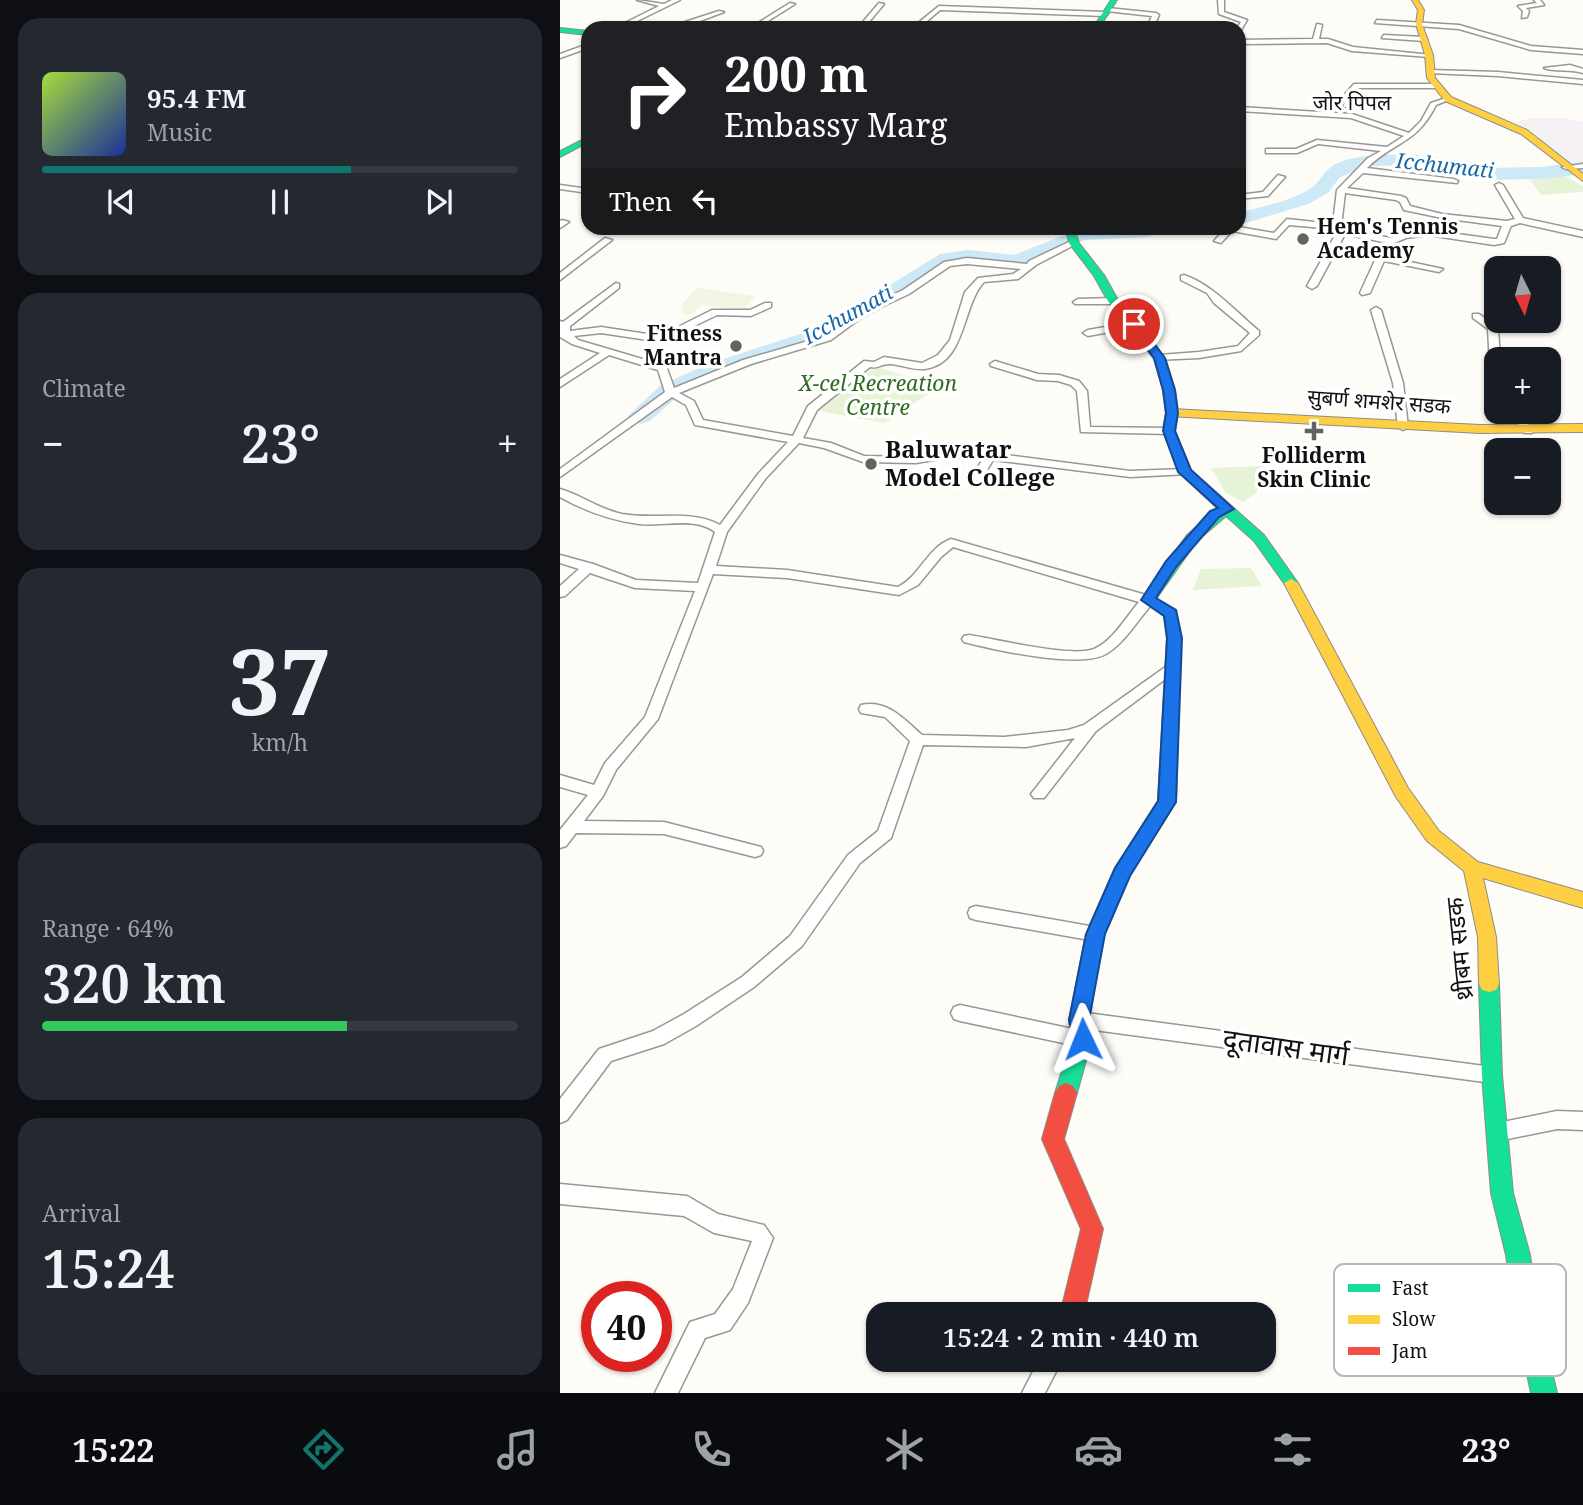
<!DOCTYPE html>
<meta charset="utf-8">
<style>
:root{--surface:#171b24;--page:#242831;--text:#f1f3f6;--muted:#9ea1a6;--line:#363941;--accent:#0f766e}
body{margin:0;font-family:"Noto Serif","Noto Sans Devanagari",serif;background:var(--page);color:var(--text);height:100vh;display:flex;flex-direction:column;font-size:26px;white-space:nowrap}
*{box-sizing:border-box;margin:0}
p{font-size:23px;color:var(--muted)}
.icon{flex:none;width:38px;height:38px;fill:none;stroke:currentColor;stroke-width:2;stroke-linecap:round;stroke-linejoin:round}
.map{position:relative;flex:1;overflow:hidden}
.sheet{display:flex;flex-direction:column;gap:18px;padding:18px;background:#0d0f14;width:560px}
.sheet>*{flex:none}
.top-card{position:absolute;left:21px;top:21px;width:665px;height:214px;border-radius:21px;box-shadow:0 2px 5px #0004;background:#202124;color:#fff;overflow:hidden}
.needle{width:46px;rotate:175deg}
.tools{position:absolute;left:924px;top:256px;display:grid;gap:14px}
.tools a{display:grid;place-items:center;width:77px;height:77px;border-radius:14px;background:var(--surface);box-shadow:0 2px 5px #0004;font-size:35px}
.speed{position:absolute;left:21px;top:1281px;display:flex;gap:14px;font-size:35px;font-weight:700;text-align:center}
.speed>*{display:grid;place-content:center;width:91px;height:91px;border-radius:50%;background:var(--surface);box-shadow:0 2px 5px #0004;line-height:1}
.speed .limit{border:10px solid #d22;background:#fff;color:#111}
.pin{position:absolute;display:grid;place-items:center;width:60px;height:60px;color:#fff;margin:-30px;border:4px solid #fff;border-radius:50%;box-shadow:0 2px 7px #0007}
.me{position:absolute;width:77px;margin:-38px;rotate:358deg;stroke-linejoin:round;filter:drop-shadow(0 0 5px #0008)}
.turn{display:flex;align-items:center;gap:24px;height:147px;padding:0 28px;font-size:32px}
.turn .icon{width:91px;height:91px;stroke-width:2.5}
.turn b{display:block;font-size:49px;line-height:60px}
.then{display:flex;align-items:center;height:66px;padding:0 28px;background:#0003;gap:14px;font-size:26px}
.big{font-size:52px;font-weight:600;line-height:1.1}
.sheet .widget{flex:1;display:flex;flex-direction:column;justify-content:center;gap:10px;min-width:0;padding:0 24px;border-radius:21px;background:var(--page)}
.sheet .dial{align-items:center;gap:0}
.dial b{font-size:91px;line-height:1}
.song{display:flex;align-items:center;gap:21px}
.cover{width:84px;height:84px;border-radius:10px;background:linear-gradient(135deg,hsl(80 70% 55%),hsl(230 70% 35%))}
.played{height:7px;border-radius:4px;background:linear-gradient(90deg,var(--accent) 65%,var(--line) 65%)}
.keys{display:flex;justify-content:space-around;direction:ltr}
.heat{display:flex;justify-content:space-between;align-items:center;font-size:38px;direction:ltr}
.charge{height:10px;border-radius:5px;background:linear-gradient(90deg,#34c759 64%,var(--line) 0)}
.trip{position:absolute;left:306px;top:1302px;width:410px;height:70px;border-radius:21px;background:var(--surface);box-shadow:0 2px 5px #0004;font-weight:600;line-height:70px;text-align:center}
.dock{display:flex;height:112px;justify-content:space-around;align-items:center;background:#090b0e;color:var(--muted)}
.dock .icon{width:49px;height:49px}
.dock .current{color:var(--accent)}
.dock b{font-size:32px;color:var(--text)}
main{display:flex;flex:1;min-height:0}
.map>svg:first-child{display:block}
</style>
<main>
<section class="sheet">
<div class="widget">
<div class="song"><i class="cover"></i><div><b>95.4 FM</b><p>Music</p></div></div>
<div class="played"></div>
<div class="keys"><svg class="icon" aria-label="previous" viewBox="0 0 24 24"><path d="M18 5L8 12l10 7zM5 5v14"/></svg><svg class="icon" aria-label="pause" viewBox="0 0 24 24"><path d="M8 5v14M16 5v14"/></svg><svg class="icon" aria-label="next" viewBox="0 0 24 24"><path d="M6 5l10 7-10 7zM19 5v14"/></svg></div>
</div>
<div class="widget"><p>Climate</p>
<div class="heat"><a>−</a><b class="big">23°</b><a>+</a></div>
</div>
<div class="widget dial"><b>37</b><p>km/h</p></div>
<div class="widget"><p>Range · 64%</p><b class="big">320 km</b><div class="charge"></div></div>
<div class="widget"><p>Arrival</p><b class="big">15:24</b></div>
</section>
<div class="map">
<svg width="1023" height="1393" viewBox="0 0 1023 1393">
<rect width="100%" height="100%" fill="#fdfcf7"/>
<polygon fill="#f5f0f3" points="971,118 1002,118 1023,122 1023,166 1013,167 986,146 975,132 955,122"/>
<g fill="#e7f3d7">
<polygon points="1005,176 1023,186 1023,192 981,195 970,180"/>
<polygon points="316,367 380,386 324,423 254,410"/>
<polygon points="702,466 705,473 698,484 697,492 683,502 666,493 651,468"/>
<polygon points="691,568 702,586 633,590 641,569"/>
</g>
<polygon fill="#f0f6e1" points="137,288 196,296 182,310 142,305 131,314 124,315 121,305"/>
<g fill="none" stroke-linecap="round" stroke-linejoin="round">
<g fill="#cde8f7" fill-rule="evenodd">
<path d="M858,155l48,6 22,7 53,-1 42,-5v12l-42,5 -55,1 -24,-9 -44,-6 -52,1 -27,12 -11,15 -20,11 -69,21v-12c23,-7 57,-12 76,-28 8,-8 11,-17 23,-22 25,-10 53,-8 80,-8z"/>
<polygon points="522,228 611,228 608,232 586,237 525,240 456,268 408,262 392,264 351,292 265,341 164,375 119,395 90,421 81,424 72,421 68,416 101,385 146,365 249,331 335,282 380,254 408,250 454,255"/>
</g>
<g stroke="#979795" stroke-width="3">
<g id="street">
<polygon points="77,0 104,4 112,0 120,0 63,28 55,28 99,6"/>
<polygon points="658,0 664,0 664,12 687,20 681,30 677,28 681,22 659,14"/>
<polygon points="974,0 980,0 984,5 966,8 969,11 967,17 962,18 963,11 958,6 977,3"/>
<polygon points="230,3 235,4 197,28 190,28"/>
<polygon points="319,3 324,4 309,22 315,25 312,28 305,28 307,26 302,23"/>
<polygon points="379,6 545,12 548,14 545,16 380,10 359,28 352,28"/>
<polygon points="548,8 596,13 599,15 593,28 587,28 592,16 546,11"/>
<polygon points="159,11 164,12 121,28 113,28 125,22"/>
<polygon points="817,20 899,25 971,46 1023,50 1023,54 971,50 899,29 815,23"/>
<polygon points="757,24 762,25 759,39 768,39 793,47 872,55 869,57 792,51 767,43 679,44 679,40 753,39"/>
<polygon points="824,35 864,37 867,39 864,41 822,38"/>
<polygon points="28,44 28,48 0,58 0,54"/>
<path d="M1010,65l13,4v4c-13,-4 -28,-1 -39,-5z"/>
<polygon points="870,70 938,72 1023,80 1023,84 938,76 868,73"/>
<polygon points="794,84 877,84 880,86 877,88 796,88 791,94 790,106 784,107 785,94"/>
<path d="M886,98l5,1 -15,6c-20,40 -42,36 -69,63l87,11 4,2 -1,2 -94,-10 -16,15 54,8 5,2 4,8 32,8 65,7 8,-2 -20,-34 4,-2 4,2 20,33 60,13v6l-63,-14 -9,3 -7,17 -10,2 -66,-10 -22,3 -14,6 -47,-10 -28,52 -5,3 -5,-3 30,-54 -2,-3 -46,-4 -13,14 -44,-8 -11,12 -7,-2 12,-13 13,-1 35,6 13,-14 46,5 4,-34 31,-32 13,-7 -63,-7 -21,9h-31v-4h30l21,-9 70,7 17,-11 -53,-18 -112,-7v-4l113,7 57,19 12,-12 10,-18zM785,193l51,7 4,2 4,8 38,8 60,8 -5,13h-3l-66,-9 -25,3 -12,5 -46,-9 -4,-3z"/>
<polygon points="1023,164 1023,168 1006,169 1002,167"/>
<polygon points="718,175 725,177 708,196 679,199 679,195 703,192"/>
<polygon points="0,185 28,189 28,193 0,189"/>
<polygon points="2,220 9,222 0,228 0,221"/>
<polygon points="45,238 52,240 0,280 0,273"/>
<path d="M511,241l7,2 -42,22 -18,14 -34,3c-23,25 -17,82 -60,87 -10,1 -23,-4 -33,-5 -9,-1 -13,5 -21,3l-53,43 -14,28 28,5 33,13 52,1 35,-6 39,2 140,18 55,-2 6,3 -2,2 -59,3 -137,-17 -12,20 -4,1 -6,-3 12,-19 -32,-2 -35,6 -53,-1 -39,-14 -25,-5 -33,35 -39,54 -11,34 71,4 111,17c22,-11 29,-39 53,-48l202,58 1,3 -1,3c-15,16 -29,42 -49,52 -28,13 -109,-5 -140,-13l-2,-3 2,-3 5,-1c27,4 102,23 125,14 19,-8 32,-32 45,-47l-186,-55 -12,10 -23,28 -19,10 -112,-17 -74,-4 -55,145 -42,51 -13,26 -19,25 80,1 97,25 2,4 -2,4 -6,2 -91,-23 -88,-1 -10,13 -6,2v-18l28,-35 -28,-8v-12l34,10 11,-22 40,-46 50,-126 -60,-3 -45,-15 -25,23 -5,1v-11l19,-17 -19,-6v-8l33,9 43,16 62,3 17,-51c-21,-16 -52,-5 -76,-8 -29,-4 -54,-13 -79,-27v-8c21,6 39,20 62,25 31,6 70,-5 98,11l38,-51 30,-32 -93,-17 -9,-20 -14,-8 -112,80v-8l105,-77 -7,-22 -49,-15 -49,32v-8l40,-26 -28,-9 -12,-7v-16l3,1 53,-39 3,1v4l-49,38v5l31,-4 59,9 52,-26h38l15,-7h6v4l-20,9 -34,-1 -56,27 -60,-9 -27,3 4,4 88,26 8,22 69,-28 82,-24 35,-26 43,-20 41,-28 23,-4 60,6 2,-3zM407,264l54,5 -8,5 -35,4 -13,14 -15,48 -12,15 -16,8 -38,-6 -10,5 -10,-1 -56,45 -15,30 -90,-16 -9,-19 -15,-8 72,-29 80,-24 35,-26 43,-20 41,-28z"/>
<polygon points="825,248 829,251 827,257 883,269 879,272 824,261 810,293 802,295 800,293 816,258"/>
<path d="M624,275c29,10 51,36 75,56v4l-18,16 -42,7 -44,2 -1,-2 5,-3 40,-3 39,-6 12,-13 -36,-30 -7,-10 -26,-13v-4z"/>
<polygon points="518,299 553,298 558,301 553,304 515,304 513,302"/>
<polygon points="816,307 821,310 843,383 848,427 843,430 838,427 833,383 811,310"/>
<polygon points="913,314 919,314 938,328 940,359 936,359 936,386 931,383 928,329 913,318"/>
<polygon points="574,322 579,325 577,327 528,336 523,333 528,330"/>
<polygon points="435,361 478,374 499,375 519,381 527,391 530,427 609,428 614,431 609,434 521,432 517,391 511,385 498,381 477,380 431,366 430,364"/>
<polygon points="950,411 960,411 973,431 972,433 964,433"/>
<path d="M611,663l5,2 2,3 -2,3 -80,60 -52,67h-10l-3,-4 44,-56 -49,9 -103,-2 -32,93 -31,25 -58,83 -48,41 -58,39 -32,18 -53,17 -44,59 -7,3v-24l39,-50 54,-18 31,-17 58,-37 48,-41 58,-81 30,-24 32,-90 -25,-24 -24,-4 -2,-4 2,-4c26,-6 43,14 61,30l82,2 64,-7 16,-5z"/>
<polygon points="416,906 535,927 541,929 543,934 541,939 535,941 416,920 410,918 408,913 410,908"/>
<polygon points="400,1005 522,1031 528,1033 531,1039 528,1045 522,1047 400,1021 394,1019 391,1013 394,1007"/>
<polygon points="519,1012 932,1067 939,1069 941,1075 939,1081 932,1083 519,1028 513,1026 510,1020 513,1014"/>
<polygon points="997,1111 1023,1112 1023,1130 997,1129 938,1141 931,1138 928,1132 931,1126 938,1123"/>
<polygon points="0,1184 127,1196 158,1214 204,1225 213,1238 188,1303 170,1330 145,1338 118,1393 95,1393 130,1322 155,1314 173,1289 192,1241 154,1233 124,1216 0,1204"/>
<polygon points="479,1360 502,1360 485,1393 462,1393"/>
</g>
</g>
<g stroke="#8e8d8b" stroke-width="2">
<g id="fast">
<polygon points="551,0 557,0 539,28 533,28"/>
<polygon points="0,28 28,31 28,35 0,32"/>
<polygon points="28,137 28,142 0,157 0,151"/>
<polygon points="506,228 514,228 519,243 544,275 558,300 605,358 615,390 618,413 615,431 631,470 704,535 738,583 731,587 726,586 694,541 666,516 637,541 596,599 616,611 621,638 616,802 569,876 544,934 529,1020 532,1039 517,1093 513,1100 506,1103 499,1100 495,1093 512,1039 509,1020 526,934 555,868 598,801 607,638 604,616 581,600 627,535 658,509 619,472 603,431 606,413 603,390 594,359 548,301 534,276 509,243"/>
<polygon points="929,976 936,978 939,984 942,1075 953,1193 970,1255 979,1317 997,1393 971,1393 955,1317 946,1255 931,1193 922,1075 919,984 922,978"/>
</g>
</g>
<g stroke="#8e8d8b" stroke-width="2">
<g id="slow">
<polygon points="852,0 858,0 864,10 862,24 873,55 875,78 891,97 967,130 1023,174 1023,181 961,134 885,101 867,78 865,55 856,24 858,10"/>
<polygon points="612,409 920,425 1023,424 1023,432 920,433 608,416 608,410"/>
<polygon points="731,579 738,583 848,788 879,831 918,862 1023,892 1023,908 923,878 936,937 939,984 936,990 929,992 922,990 919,984 918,937 904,871 867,841 836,797 724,583"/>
</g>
</g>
<g stroke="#8e8d8b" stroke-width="2">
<polygon id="jam" points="506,1083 513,1086 517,1093 504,1139 543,1229 524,1314 500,1314 521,1229 482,1139 495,1093 499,1086"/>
</g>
<use href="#street" fill="#fffffe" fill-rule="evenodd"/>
<use href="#fast" fill="#16e098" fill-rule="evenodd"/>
<use href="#slow" fill="#ffcf43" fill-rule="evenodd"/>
<use href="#jam" fill="#f24e42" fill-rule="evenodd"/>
</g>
<polygon fill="#1a73e8" stroke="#114b97" stroke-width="2" points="570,322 578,322 605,358 615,390 618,413 615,431 631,470 674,509 659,517 616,567 596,598 616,610 622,638 616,802 570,876 545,934 529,1020 533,1039 530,1045 523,1048 515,1045 509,1020 526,934 555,868 598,801 607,638 604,616 581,600 606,561 650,511 658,508 618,472 603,431 606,413 603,390 594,358 568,324"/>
<g fill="#646362" stroke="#fff" stroke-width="2.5">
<circle cx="743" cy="239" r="7"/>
<circle cx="176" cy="346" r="7"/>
<path d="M750.5 420.5h7v7h7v7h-7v7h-7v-7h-7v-7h7z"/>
<circle cx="311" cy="464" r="7"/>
</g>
<g text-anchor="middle" stroke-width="7" stroke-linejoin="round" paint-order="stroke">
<g font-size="21" fill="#111" stroke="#fff">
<text x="792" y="110">जोर पिपल</text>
</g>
<g font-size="21" font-style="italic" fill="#1768a6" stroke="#fff">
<text transform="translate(885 166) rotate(6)" y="7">Icchumati</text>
<text transform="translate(288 315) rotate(-29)" y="7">Icchumati</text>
</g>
<g font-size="21" font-weight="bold" fill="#111" stroke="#fff" text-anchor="start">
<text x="757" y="234">Hem's Tennis<tspan x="757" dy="24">Academy</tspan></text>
<text x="162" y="341" text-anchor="end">Fitness<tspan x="162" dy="24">Mantra</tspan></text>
<text x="754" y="463" text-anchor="middle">Folliderm<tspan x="754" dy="24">Skin Clinic</tspan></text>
</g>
<g font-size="21" font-style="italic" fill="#2f6b1f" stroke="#fff">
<text x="318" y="391">X-cel Recreation<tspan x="318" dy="24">Centre</tspan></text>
</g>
<g font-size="21" fill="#111" stroke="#fff">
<text transform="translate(819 402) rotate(4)" y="7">सुबर्ण शमशेर सडक</text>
</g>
<g font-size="24" font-weight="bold" fill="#111" stroke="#fff" text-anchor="start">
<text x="325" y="458">Baluwatar<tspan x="325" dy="28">Model College</tspan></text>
</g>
<g font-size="24" fill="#111" stroke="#fff">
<text transform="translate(900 949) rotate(-96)" y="8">थ्रीबम सडक</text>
</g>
<g font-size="28" fill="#111" stroke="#fff">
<text transform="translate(726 1047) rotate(8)" y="10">दूतावास मार्ग</text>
</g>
</g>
<rect x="774" y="1264" width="232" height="112" rx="10" fill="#fff" stroke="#b8b8b8" stroke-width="2"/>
<rect x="788" y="1284" width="32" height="8" fill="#16e098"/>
<rect x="788" y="1315" width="32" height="9" fill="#ffcf43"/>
<rect x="788" y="1347" width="32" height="8" fill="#f24e42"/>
<g font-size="19" fill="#111">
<text x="832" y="1295">Fast</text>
<text x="832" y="1326">Slow</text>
<text x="832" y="1358">Jam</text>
</g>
</svg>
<div class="tools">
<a><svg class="needle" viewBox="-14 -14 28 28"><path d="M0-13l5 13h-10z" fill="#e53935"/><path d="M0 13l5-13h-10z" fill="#9ea1a6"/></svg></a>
<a>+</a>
<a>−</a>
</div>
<div class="speed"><div class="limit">40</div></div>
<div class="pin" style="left:574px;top:324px;background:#d93025"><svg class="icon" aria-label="arrive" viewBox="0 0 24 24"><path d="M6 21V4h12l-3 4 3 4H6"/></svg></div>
<svg class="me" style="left:523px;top:1039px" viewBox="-20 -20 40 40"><path d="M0-17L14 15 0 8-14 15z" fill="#1a73e8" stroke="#fff" stroke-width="4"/></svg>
<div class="trip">15:24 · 2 min · 440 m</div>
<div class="top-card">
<div class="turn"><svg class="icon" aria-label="right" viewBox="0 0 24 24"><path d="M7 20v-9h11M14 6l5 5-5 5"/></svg><div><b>200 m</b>Embassy Marg</div></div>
<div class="then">Then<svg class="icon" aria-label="left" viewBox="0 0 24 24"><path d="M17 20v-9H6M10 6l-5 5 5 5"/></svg></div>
</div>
</div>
</main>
<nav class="dock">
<b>15:22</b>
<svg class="icon current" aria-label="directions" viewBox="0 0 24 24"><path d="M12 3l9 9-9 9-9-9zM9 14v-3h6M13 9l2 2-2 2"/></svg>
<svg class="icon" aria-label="music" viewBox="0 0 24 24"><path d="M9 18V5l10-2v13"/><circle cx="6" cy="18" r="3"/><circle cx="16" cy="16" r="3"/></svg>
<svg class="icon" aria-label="phone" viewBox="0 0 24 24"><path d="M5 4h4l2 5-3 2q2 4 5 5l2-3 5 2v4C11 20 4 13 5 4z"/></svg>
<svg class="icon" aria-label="climate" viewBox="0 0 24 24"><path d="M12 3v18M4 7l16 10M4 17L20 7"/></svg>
<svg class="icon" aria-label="car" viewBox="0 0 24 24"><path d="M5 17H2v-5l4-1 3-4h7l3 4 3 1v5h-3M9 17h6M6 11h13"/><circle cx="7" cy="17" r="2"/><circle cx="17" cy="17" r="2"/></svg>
<svg class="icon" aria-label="filters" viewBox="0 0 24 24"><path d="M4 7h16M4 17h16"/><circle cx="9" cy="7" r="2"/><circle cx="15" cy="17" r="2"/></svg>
<b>23°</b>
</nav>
